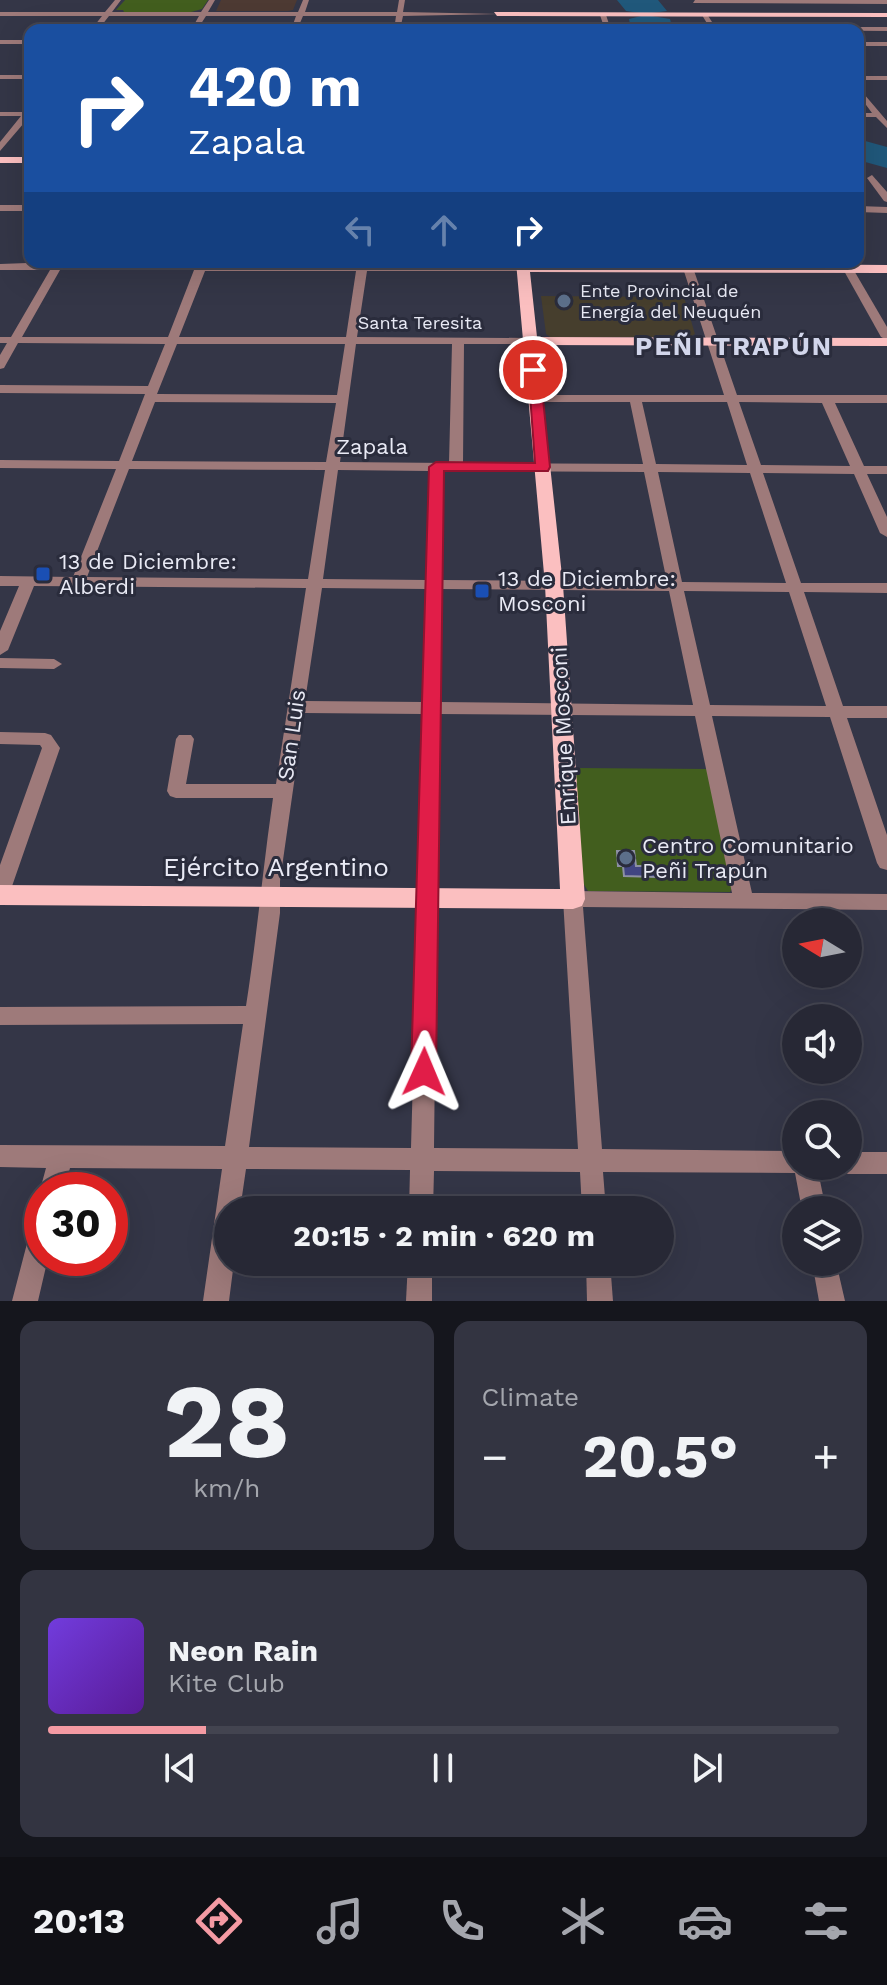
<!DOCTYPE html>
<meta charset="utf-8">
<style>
:root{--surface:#272835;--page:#333441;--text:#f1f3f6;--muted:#a4a6ad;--line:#434450;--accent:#f49aa3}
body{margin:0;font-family:"Work Sans",sans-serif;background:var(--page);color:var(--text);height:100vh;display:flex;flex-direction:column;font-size:30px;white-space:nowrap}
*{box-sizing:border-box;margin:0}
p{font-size:26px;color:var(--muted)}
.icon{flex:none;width:44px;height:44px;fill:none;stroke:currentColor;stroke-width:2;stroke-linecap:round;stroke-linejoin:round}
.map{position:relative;height:1301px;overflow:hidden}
.sheet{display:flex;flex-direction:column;gap:20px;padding:20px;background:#15161d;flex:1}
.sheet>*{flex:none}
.guide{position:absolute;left:24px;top:24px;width:840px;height:244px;border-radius:16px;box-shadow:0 8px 32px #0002,0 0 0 2px var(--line);background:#1a4fa0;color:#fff;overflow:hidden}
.needle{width:52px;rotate:280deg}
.fabs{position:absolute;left:782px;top:908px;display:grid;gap:16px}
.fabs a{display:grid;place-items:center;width:80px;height:80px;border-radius:50%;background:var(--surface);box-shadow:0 8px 32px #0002,0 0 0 2px var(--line);font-size:40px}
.speed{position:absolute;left:24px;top:1172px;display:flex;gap:16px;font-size:40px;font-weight:700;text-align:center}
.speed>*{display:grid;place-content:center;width:104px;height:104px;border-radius:50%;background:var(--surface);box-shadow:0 8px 32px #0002,0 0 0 2px var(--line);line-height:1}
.speed .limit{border:12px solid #d22;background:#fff;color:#111}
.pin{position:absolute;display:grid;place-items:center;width:68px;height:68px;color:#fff;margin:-34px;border:4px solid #fff;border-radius:50%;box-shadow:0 2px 8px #0007}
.me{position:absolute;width:88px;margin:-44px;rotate:1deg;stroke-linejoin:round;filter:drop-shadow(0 0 6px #0008)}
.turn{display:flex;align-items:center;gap:28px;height:168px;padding:0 32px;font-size:36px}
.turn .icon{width:104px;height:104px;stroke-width:2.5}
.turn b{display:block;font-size:56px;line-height:68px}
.lanes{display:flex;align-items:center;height:76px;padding:0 32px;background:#0003;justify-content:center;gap:40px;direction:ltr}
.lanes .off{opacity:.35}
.big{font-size:60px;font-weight:700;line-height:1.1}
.sheet .widget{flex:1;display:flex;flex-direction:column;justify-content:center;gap:12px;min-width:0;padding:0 28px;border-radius:16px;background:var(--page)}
.sheet .dial{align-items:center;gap:0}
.dial b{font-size:104px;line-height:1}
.song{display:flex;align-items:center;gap:24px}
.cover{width:96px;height:96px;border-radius:12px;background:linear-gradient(135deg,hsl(260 70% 55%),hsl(270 70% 35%))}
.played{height:8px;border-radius:4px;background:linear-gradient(90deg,var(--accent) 20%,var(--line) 20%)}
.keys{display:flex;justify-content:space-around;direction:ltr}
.heat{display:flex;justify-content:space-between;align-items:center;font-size:44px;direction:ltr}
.sheet .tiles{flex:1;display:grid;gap:20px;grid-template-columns:1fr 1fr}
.widget:last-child{grid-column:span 2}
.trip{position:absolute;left:214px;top:1196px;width:460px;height:80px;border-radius:40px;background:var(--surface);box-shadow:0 8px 32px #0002,0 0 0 2px var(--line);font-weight:700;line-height:80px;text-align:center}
.tabs{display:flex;height:128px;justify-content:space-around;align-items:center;background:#101015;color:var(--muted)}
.tabs .icon{width:56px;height:56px}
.tabs .current{color:var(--accent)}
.tabs b{font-size:36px;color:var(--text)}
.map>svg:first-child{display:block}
</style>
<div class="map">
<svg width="887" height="1301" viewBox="0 0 887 1301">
<rect width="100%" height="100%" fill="#343647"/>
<polygon fill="#463e2d" points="541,296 684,297 695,334 690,337 550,337 546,334"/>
<polygon fill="#4d3a33" points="221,0 297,0 293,10 288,11 216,11"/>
<g fill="#425e1e">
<polygon points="125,0 208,0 202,9 191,12 124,12 123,10 116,10"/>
<polygon points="574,768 709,769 733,886 730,892 588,891 583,883"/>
</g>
<g fill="#20587b">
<polygon points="617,0 658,0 667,11 652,13 652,16 670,19 673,30 631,30 629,19 641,16 640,13 626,11"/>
<polygon points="858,139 887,147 887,168 858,160"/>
</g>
<polygon fill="#414582" stroke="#8d90a4" stroke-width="2" points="617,851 634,851 636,866 655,866 656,877 624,876 623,866 618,866"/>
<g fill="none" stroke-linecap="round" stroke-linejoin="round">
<g fill="#9e7a7a" fill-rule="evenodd">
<polygon points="115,0 121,0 112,12 201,12 209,0 215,0 208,12 298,12 303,0 309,0 305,12 397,12 399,0 405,0 403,12 500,14 403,16 400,30 394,30 396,16 303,16 297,30 291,30 296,16 206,16 197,30 191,30 199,16 109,16 98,30 91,30 102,16 0,16 0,12 105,12"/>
<polygon points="695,0 887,0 887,4 693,3"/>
<polygon points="603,13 606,15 611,30 605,30 600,15"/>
<polygon points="705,13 707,14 717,30 711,30 702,15"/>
<polygon points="774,27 887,27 887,31 771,30"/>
<rect x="0" y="40" width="30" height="4"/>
<rect x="858" y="42" width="29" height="4"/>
<rect x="0" y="75" width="30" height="4"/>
<rect x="858" y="76" width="29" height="4"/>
<polygon points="858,87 887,121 887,128 876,117 858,117 858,113 872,113 858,94"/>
<polygon points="27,108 30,108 30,116 0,151 0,142 21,116 0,116 0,112 25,112"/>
<polygon points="872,175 887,192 887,202 884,201 867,178"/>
<rect x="0" y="205" width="30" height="6"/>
<polygon points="858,206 887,207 887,213 858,212"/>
<path d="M55,262l302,3 1,-3h10v3l159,1 1,2 -5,3h-156l-10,66 173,1 6,3 -6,3h-66l-1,119 180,1 -13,-62h-94l-6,-4 2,-3h192l-43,-133h10l46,133h150v8h-52l29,63h23v8h-20l20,43v20l-7,-4 -26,-59 -91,-1 38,110h86v10l-83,-1 39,114h44v12h-40l40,117v35l-7,-2 -3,-5 -47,-146 -118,-1 40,177 135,1v16l-304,-3 19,242 194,2v15h21l9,44h-24l-7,-37 -192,-1 3,38h-24l-2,-38 -146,-1 -1,39h-24l1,-40 -164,-1 -6,41h-12v52h6l-5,39h-26l19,-132 -152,-1 -6,22h-22v5l-2,-5 6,-22 -46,-1v-22l225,1 18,-122 -243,1v-18l246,-1c11,-70 17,-139 27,-208h-97l-6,-2 -3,-5 9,-52 3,-4h12l3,4 -8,45h90l30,-196 -272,-2 -26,64 -8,5v-24l19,-45h-19v-10l73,1 43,-108 -116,-1v-8l119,1 26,-67 -145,-1v-8l148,1 17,-42 -147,-1 -14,25 -4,1v-14l7,-12h-7v-6h11l39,-67h-50v-6zM60,270h134l-26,67h-146zM205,271h151l-10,66h-167zM177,344h168l-8,51 -180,-1zM356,344h96l-3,119 -109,-1zM155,402l181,1 -10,59 -194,-1zM642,402h85l20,63 -91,-1zM739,402l83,1 28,63 -89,-1zM129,469l196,1 -17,109 -221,-2zM338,470l91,1 -3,109 -103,-1zM443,471l201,1 23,110 -226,-2zM658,472l92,1 36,110 -104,-1zM322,588l104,1 -3,113 -118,-1zM441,589l228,2 24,114 -253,-3zM684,591l105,1 37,114 -116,-1zM304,713l119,1 -12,434 -162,-1 31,-234v-32zM439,714l256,2 37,177 -159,-2 -7,2 -3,6 15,250 -144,-1z"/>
<polygon points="839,262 849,262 887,327 887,340 881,337"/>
<polygon points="0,658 54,659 62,664 54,669 0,668"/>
<polygon points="0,732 45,733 51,735 60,748 10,892 7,898 0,900 0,865 42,748 40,745 0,744"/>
<polygon points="848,1152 887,1152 887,1174 848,1174 840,1171 838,1166 848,1166"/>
<polygon points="42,1220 42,1258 48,1258 38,1301 12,1301 30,1232 33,1223"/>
<polygon points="408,1262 432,1262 432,1301 406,1301"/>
<polygon points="586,1262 610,1262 613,1301 587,1301"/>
<polygon points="812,1262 836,1262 845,1301 819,1301"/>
</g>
<g fill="#fbbfc0" fill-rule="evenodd">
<polygon points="494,12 887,13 887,17 497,16"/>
<rect x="0" y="157" width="30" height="6"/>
<polygon points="516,262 887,265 887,273 530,272 537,337 887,338 887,346 537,345 563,585 585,899 582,906 573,909 0,905 0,885 560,889 545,585"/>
</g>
</g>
<polygon fill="#e11d48" stroke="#92132f" stroke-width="2" points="528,367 540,370 550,467 548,471 444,471 436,1072 433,1081 424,1084 415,1081 411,1072 429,467 436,462 535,463"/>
<g fill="#5c6f8a" stroke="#2a2c3c" stroke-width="3">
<circle cx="564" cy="301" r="8"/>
<circle cx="626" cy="858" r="8"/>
</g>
<g fill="#1a4fb4" stroke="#2a2c3c" stroke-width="3">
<rect x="35" y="566" width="16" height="16" rx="4"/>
<rect x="474" y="583" width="16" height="16" rx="4"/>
</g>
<g text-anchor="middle" stroke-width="6" stroke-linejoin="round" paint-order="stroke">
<g font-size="18" fill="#e9eaf5" stroke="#2a2c3c" text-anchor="start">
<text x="580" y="297">Ente Provincial de<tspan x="580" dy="21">Energía del Neuquén</tspan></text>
</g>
<g font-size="18" fill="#e9eaf5" stroke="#2a2c3c">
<text x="420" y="329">Santa Teresita</text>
</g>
<g font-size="22" fill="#e9eaf5" stroke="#2a2c3c">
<text x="372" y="454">Zapala</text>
<text transform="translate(291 735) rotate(-82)" y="8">San Luis</text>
<text transform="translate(563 736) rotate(-93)" y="8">Enrique Mosconi</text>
</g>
<g font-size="22" fill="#e9eaf5" stroke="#2a2c3c" text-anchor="start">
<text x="59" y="569">13 de Diciembre:<tspan x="59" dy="25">Alberdi</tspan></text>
<text x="498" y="586">13 de Diciembre:<tspan x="498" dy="25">Mosconi</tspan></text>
<text x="642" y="853">Centro Comunitario<tspan x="642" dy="25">Peñi Trapún</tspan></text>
</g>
<g font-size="26" font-weight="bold" letter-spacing="2" fill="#d2d6eb" stroke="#2a2c3c">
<text x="734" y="355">PEÑI TRAPÚN</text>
</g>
<g font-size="26" fill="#e9eaf5" stroke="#2a2c3c">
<text x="276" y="876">Ejército Argentino</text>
</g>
</g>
</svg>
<div class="fabs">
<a><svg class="needle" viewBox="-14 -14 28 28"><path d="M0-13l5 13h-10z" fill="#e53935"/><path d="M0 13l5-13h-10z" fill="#a4a6ad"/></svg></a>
<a><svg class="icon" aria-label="sound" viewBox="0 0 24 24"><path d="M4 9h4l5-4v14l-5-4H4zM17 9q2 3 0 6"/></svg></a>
<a><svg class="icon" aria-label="search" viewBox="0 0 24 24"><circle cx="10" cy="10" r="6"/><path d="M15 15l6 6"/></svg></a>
<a><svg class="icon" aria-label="layers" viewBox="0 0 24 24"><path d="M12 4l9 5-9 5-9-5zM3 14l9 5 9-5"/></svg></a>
</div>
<div class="speed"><div class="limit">30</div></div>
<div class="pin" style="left:533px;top:370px;background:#d93025"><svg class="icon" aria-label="arrive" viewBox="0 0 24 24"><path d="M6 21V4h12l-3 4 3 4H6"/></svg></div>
<svg class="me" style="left:424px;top:1072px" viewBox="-20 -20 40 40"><path d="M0-17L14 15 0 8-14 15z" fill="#e11d48" stroke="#fff" stroke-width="4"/></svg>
<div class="trip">20:15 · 2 min · 620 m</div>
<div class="guide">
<div class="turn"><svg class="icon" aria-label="right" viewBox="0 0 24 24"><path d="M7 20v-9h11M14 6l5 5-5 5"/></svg><div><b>420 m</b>Zapala</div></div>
<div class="lanes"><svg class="icon off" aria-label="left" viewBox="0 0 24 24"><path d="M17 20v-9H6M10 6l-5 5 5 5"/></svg><svg class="icon off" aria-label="ahead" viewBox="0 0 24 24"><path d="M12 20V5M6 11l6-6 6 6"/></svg><svg class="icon" aria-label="right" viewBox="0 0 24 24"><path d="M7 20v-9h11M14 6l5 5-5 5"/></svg></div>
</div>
</div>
<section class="sheet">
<div class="tiles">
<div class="widget dial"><b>28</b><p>km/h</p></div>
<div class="widget"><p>Climate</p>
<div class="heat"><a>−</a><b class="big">20.5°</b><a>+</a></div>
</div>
<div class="widget">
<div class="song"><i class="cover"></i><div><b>Neon Rain</b><p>Kite Club</p></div></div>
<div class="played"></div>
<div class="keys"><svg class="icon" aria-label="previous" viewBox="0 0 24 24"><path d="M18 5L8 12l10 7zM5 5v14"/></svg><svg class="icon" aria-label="pause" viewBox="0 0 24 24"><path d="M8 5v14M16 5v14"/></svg><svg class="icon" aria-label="next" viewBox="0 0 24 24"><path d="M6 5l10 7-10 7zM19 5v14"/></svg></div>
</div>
</div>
</section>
<nav class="tabs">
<b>20:13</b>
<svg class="icon current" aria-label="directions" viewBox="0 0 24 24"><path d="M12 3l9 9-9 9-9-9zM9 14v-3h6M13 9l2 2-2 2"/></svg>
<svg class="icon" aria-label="music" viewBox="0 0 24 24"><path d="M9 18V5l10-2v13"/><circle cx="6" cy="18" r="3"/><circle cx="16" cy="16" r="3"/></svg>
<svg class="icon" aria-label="phone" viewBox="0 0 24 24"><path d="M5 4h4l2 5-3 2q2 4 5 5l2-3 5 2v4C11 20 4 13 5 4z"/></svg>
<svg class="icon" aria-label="climate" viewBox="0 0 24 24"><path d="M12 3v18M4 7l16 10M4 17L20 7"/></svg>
<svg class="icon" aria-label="car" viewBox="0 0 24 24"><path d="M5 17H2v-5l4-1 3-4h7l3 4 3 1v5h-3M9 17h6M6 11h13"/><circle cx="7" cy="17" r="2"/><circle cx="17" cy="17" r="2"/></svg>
<svg class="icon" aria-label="filters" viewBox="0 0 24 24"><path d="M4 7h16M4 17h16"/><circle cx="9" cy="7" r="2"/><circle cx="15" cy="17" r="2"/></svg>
</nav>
